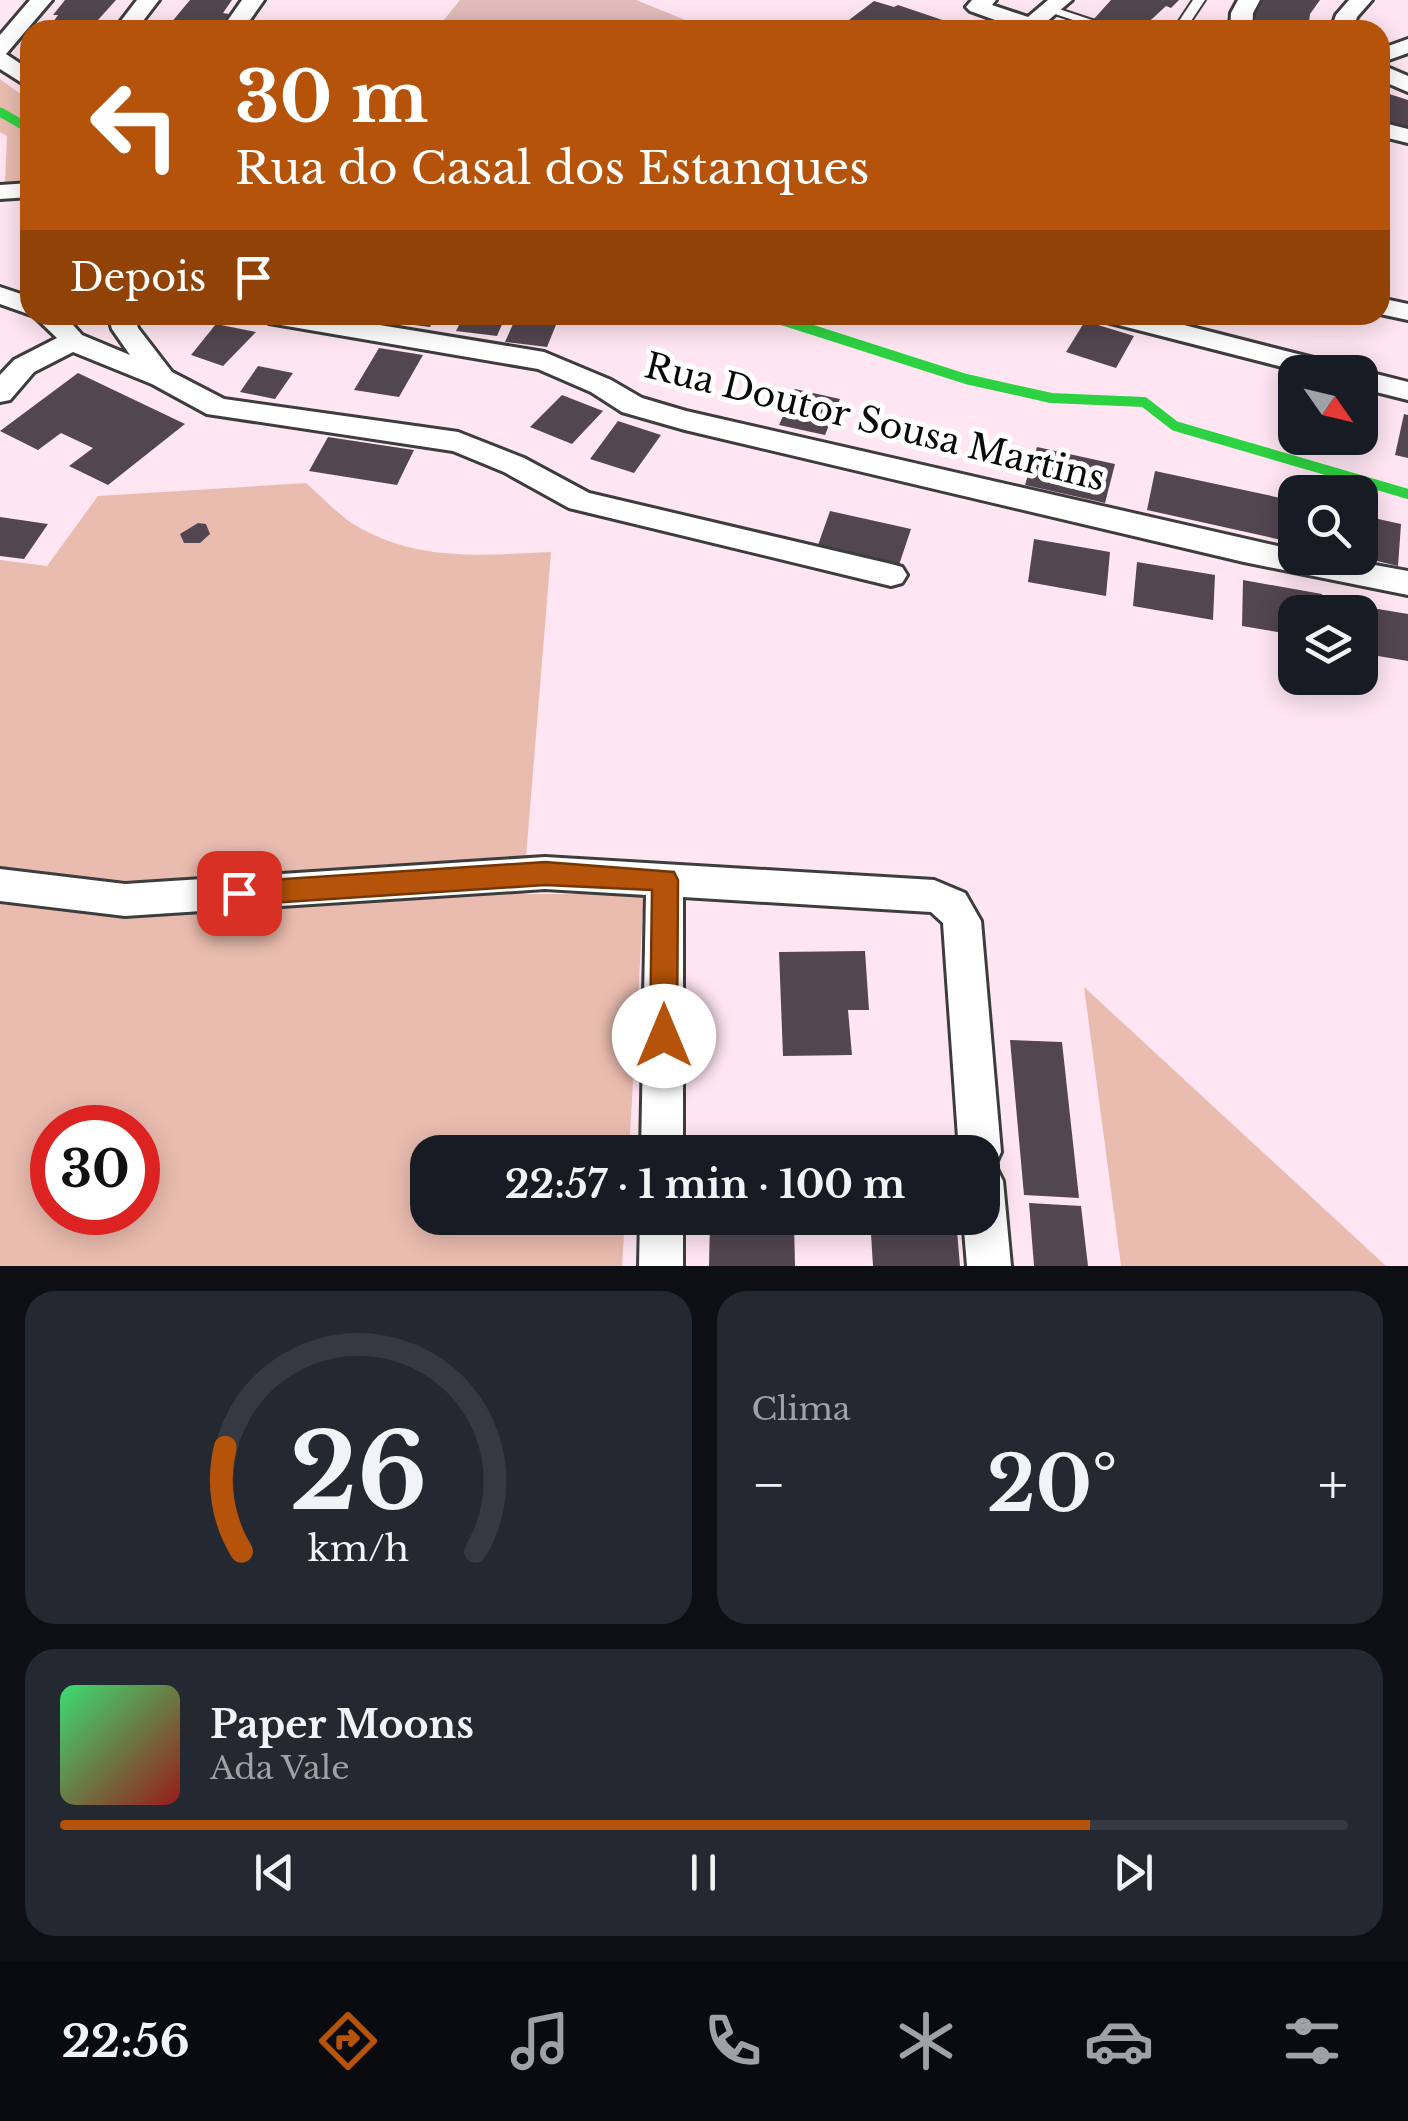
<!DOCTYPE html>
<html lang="pt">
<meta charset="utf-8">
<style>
:root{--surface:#171b24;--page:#242831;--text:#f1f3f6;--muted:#9ea1a6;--line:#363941;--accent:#b45309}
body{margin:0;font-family:"Libre Baskerville",serif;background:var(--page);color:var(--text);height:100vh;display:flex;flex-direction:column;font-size:38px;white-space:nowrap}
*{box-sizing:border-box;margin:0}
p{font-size:32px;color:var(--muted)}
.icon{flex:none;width:55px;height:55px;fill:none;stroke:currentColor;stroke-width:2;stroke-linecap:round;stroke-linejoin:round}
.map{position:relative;height:1266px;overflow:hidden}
.sheet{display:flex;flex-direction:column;gap:25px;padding:25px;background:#0d0f14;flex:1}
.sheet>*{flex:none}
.banner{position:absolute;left:20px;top:20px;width:1370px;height:305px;border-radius:30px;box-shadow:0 5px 25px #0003;background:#b45309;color:#fff;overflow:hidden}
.needle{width:65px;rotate:124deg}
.tools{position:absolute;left:1278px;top:355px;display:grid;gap:20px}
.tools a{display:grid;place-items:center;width:100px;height:100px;border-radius:20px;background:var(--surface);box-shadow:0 5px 25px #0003;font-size:50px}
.speed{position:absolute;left:30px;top:1105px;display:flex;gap:20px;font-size:50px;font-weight:700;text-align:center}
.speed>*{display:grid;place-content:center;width:130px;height:130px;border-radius:50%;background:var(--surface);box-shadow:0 5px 25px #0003;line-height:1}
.speed .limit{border:15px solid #d22;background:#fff;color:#111}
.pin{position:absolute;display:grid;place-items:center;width:85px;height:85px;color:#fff;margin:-42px;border-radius:20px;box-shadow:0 5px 15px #0006}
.me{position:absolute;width:110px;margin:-55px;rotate:0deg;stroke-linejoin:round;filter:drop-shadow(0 0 8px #0008)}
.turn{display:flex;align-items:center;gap:35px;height:210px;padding:0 50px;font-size:45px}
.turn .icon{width:130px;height:130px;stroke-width:2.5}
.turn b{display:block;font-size:70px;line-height:85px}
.then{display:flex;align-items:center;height:95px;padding:0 50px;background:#0003;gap:20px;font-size:38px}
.big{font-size:75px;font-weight:800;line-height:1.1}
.sheet .card{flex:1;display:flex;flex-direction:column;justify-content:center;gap:15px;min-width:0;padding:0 35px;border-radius:30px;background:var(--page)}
.sheet .dial{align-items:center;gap:0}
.dial svg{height:260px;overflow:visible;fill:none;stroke:var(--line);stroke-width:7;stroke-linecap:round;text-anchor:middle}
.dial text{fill:var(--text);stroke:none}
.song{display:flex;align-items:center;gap:30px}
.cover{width:120px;height:120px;border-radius:15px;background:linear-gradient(135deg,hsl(140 70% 55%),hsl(0 70% 35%))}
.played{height:10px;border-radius:5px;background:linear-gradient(90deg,var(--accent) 80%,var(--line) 80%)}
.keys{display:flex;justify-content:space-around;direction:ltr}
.heat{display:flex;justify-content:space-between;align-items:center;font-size:55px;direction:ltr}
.sheet .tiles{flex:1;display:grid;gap:25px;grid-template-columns:1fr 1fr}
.card:last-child{grid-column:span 2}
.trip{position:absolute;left:410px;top:1135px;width:590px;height:100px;border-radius:30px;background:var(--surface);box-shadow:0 5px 25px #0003;font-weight:800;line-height:100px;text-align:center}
.dock{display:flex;height:160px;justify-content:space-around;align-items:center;background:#090b0e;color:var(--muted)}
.dock .icon{width:70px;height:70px}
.dock .selected{color:var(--accent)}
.dock b{font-size:45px;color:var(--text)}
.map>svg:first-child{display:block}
</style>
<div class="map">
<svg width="1408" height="1266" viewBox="0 0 1408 1266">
<rect width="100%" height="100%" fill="#ffe6f2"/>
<g fill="#eabcb0" fill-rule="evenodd">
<polygon points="0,79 30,101 30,180 5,182 7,136 0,132"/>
<path d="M306,483c17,15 34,34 54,45 61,34 124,27 191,24l-28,342h121l-15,258h-201v66h197l-3,48h-622v-706l47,6 51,-70zM52,1128h86v84h-86z"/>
<polygon points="1084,987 1386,1266 1121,1266"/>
</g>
<polygon fill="#e0bbb9" points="460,0 636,0 710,30 436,30"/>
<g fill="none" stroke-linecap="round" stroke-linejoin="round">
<g stroke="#2dd242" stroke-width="9">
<polyline points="0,112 30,129"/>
<polyline points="761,315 797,325"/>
</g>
<polyline stroke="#2dd242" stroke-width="10" points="788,322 966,379 1051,398 1144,402 1175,426 1408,494"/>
</g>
<g fill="#524651">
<polygon points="65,0 116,0 89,30 41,30 47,22 53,22 58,15 53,15"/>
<polygon points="190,0 232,0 223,13 229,14 217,30 165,30"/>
<polygon points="1111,0 1179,0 1171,8 1166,6 1140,30 1084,30"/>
<polygon points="1260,0 1320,0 1310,14 1308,30 1256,30 1255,15"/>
<polygon points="874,1 894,7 898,5 972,30 881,27 867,30 849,20"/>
<polygon points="1380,91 1408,100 1408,130 1380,122"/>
<polygon points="394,315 436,315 430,327 390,322"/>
<polygon points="464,315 506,315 497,336 456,331"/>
<polygon points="517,315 560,315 547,347 505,342"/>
<polygon points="1085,321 1134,336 1116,368 1066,352"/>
<polygon points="216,324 256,332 223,366 191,355"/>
<polygon points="379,348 423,355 399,397 354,390"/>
<polygon points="258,366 293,373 275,399 240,392"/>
<polygon points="78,373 185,424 108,485 69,466 93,448 61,433 38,450 0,431"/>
<polygon points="795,389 840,399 825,435 779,425"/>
<polygon points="562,395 603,411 572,444 530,427"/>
<polygon points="1360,397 1374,401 1366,433 1360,431"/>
<polygon points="1404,414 1408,415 1408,458 1395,455"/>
<polygon points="618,421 661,435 634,473 590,459"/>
<polygon points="328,437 374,444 414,450 397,485 309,471"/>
<polygon points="1037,447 1115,464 1105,503 1025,485"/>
<polygon points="1155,471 1295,501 1295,543 1147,510"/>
<polygon points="830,511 911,529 899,565 817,548"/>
<polygon points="1360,515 1401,524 1398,566 1360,557"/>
<polygon points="0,517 48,524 24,559 0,556"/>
<polygon points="198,523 206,524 210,534 200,543 184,543 180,534"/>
<polygon points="1034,539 1110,552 1106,596 1028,582"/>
<polygon points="1137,562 1215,575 1213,620 1133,606"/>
<polygon points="1243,580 1322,594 1322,612 1295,612 1295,635 1242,626"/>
<polygon points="1354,605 1408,614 1408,661 1360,653 1360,612 1354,612"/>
<polygon points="865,951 869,1010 848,1010 852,1055 783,1056 779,952"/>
<polygon points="1010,1040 1062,1042 1079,1198 1024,1195"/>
<polygon points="1029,1203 1081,1206 1088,1266 1034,1266"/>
<polygon points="870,1218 956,1219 960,1266 873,1266"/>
<polygon points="710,1221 794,1223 795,1266 709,1266"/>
</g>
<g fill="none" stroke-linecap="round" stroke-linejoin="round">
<g stroke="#3d3d3d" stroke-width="4">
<g id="service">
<polygon points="1193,0 1205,0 1185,30 1173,30"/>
<polygon points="1050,6 1095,21 1097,23 1091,26 1046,11 1044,9"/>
</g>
</g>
<g stroke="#3d3d3d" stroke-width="6">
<g id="minor">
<polygon points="30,0 52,0 6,54 30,70 30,88 0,69 0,35"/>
<polygon points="137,0 159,0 136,30 114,30"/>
<polygon points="242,0 264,0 243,30 221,30"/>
<polygon points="972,0 996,0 992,5 1028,17 1048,0 1072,0 1037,30 1023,30 970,11 966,7"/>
<polygon points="1238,0 1260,0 1253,13 1252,30 1230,30 1231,13"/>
<polygon points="1349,0 1372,0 1357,17 1353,30 1331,30 1336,15"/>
<polygon points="1408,39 1408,53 1380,63 1380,49"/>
<polygon points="1380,64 1408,76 1408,92 1380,80"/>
<polygon points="1380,122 1408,129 1408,143 1380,136"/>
<polygon points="30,183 30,197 0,199 0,185"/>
<polygon points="0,287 30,297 31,315 0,304"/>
<polygon points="1380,298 1408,304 1408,320 1380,314"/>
<polygon points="33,315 64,315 82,335 130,355 112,329 108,315 134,315 138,328 172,372 224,399 458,432 524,458 589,493 891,564 902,567 907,575 902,583 891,586 569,508 504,472 453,451 207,414 152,384 73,352 34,372 10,400 0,402 0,375 14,360 57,338"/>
<polygon points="256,315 319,315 544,352 611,380 642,398 686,411 1295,550 1295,558 1336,558 1408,571 1408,595 1244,562 685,430 622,412 591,392 538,369 269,323"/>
<polygon points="1099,315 1145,315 1345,366 1349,372 1302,372 1103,321"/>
<polygon points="1360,370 1408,382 1408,400 1360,388 1360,372 1351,372"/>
<polygon points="545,857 934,880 965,893 981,921 1001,1152 995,1165 1003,1181 1011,1266 967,1266 963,1218 982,1218 982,1152 959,1152 943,923 931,912 683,897 683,1152 641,1152 646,895 545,889 125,916 0,901 0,869 125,884"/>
<polygon points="640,1218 683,1218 683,1266 639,1266"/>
</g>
</g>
<use href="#service" fill="#fff" fill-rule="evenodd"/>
<use href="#minor" fill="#fff" fill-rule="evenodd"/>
</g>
<polygon fill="#b45309" stroke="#753606" stroke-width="2.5" points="545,862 674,872 678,880 677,1036 673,1045 664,1048 654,1045 650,1036 652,890 545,885 239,905 230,901 226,893 230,885 239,882"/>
<g text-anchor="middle" stroke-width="10" stroke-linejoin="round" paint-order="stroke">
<g font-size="35" fill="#0a0a0a" stroke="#fff">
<text transform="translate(875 422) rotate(14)" y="12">Rua Doutor Sousa Martins</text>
</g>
</g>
</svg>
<div class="tools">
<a><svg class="needle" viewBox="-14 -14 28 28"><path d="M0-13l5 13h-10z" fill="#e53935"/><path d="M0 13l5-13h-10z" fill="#9ea1a6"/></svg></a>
<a><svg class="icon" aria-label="search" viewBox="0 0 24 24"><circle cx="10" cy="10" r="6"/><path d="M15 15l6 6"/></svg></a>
<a><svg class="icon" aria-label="layers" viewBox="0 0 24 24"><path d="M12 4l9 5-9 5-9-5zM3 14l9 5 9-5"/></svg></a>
</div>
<div class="speed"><div class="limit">30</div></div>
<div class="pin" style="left:239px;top:893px;background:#d93025"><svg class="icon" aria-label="arrive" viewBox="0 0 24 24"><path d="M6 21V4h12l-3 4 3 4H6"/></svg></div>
<svg class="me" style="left:664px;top:1036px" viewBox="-20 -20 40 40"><circle r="19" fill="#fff"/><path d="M0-13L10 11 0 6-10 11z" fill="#b45309"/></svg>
<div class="trip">22:57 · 1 min · 100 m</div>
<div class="banner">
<div class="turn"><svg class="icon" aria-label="left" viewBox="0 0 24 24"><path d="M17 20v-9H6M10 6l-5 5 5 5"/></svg><div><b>30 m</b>Rua do Casal dos Estanques</div></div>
<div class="then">Depois<svg class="icon" aria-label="arrive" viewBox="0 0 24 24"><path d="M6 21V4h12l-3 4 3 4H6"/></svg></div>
</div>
</div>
<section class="sheet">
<div class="tiles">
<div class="card dial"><svg viewBox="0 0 100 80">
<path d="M14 69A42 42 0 1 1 86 69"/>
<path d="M14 69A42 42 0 0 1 9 37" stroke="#b45309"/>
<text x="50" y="56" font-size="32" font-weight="700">26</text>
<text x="50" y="72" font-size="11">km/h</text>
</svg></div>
<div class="card"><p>Clima</p>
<div class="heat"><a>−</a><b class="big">20°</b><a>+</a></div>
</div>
<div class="card">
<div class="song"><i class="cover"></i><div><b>Paper Moons</b><p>Ada Vale</p></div></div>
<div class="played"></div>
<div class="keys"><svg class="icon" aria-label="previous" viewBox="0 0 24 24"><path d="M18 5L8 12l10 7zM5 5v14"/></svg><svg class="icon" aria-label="pause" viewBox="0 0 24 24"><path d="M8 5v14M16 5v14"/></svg><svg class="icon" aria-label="next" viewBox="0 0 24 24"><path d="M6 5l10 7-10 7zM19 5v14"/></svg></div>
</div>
</div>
</section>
<nav class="dock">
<b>22:56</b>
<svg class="icon selected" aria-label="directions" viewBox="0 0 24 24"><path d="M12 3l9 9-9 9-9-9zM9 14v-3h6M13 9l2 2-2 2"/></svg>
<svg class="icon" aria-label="music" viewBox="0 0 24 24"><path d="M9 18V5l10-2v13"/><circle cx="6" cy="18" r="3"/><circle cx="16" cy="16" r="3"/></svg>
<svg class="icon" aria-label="phone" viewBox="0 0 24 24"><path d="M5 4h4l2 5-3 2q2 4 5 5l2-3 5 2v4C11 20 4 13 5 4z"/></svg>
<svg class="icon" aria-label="climate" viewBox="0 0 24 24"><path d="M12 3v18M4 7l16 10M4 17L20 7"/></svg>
<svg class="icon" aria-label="car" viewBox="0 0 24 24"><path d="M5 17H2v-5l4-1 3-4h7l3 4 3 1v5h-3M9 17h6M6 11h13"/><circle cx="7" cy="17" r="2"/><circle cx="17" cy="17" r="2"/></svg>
<svg class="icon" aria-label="filters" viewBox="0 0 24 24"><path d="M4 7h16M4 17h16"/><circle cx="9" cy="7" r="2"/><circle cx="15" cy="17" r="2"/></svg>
</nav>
